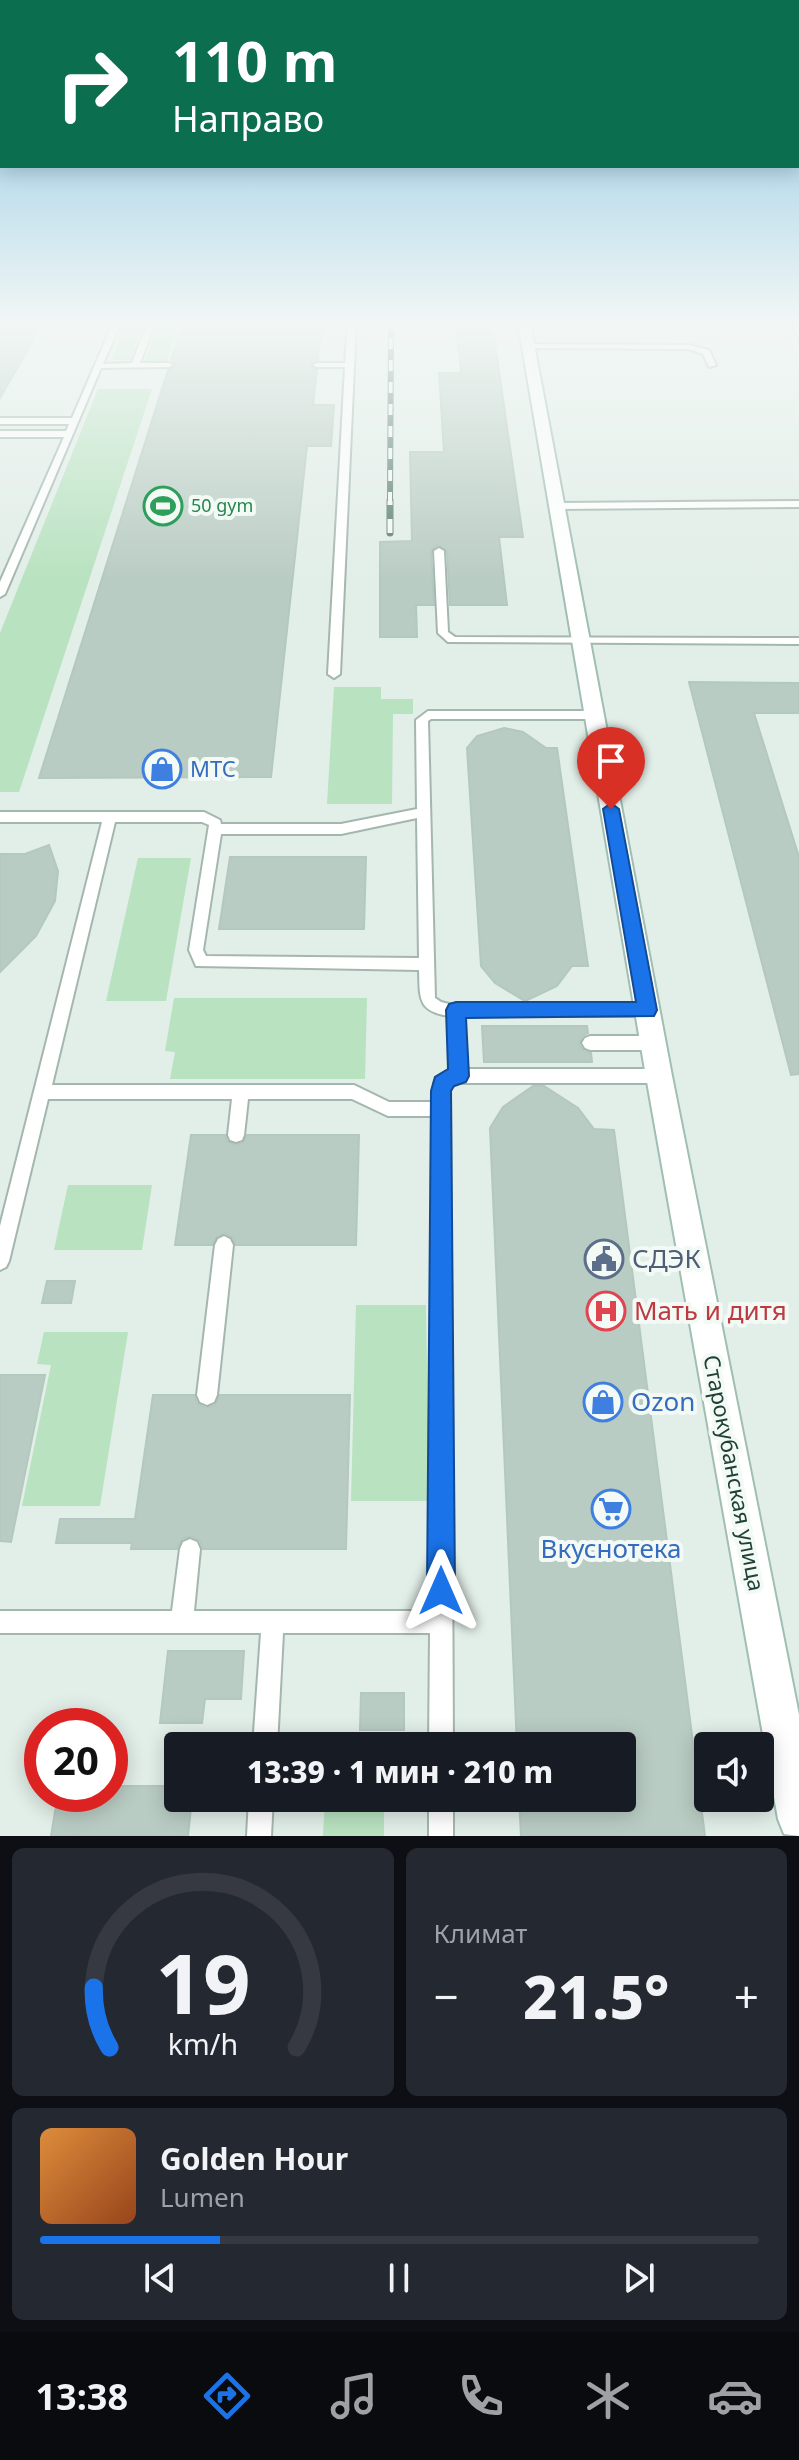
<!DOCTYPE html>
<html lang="ru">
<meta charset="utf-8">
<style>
:root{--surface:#171b24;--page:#242831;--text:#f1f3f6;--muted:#9ea1a6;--line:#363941;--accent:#1a73e8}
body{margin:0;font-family:"Noto Sans",sans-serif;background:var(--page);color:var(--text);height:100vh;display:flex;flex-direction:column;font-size:30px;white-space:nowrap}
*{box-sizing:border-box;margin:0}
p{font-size:26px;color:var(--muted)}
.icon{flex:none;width:44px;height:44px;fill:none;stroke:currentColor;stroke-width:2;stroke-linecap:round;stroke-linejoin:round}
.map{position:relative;height:1836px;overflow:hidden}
.details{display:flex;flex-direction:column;gap:12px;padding:12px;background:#0d0f14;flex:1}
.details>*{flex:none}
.hud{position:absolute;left:0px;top:0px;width:800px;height:168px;box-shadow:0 4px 20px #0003;background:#0b6e4f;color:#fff;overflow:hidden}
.fabs{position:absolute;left:694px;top:1732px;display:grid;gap:16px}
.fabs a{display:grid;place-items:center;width:80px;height:80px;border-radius:8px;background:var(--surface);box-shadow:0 4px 20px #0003;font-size:40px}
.speed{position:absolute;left:24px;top:1708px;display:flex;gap:16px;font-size:40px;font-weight:700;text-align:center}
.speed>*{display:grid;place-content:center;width:104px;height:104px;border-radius:50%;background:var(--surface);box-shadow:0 4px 20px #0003;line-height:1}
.speed .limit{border:12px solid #d22;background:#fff;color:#111}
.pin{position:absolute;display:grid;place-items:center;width:68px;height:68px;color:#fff;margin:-82px -34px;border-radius:50% 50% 50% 0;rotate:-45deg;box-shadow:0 0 8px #0007}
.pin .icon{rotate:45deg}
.me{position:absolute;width:88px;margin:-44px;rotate:0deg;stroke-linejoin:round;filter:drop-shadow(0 0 6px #0008)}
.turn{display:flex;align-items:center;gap:28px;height:168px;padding:0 40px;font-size:36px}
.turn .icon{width:104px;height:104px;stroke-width:2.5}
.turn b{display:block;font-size:56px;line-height:68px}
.big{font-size:60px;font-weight:800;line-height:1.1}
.details .tile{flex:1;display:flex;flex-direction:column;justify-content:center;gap:12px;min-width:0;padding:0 28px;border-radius:12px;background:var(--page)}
.details .dial{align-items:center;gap:0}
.dial svg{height:208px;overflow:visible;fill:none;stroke:var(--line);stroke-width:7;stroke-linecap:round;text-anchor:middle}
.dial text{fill:var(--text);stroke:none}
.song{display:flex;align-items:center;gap:24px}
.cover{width:96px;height:96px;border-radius:12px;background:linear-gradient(135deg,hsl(30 70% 55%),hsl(20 70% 35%))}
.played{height:8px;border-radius:4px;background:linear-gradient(90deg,var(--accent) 25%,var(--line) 25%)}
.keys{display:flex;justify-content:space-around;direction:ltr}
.heat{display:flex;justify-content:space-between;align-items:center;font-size:44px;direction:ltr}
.details .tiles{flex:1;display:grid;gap:12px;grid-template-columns:1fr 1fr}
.tile:last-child{grid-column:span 2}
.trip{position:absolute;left:164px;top:1732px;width:472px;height:80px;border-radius:8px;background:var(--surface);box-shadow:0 4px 20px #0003;font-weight:800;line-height:80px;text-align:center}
.tabs{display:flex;height:128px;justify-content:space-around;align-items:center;background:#090b0e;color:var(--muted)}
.tabs .icon{width:56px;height:56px}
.tabs .on{color:var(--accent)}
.tabs b{font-size:36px;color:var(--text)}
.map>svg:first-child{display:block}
</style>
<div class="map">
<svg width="799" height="1836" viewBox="0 0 799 1836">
<rect width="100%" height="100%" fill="#e2eee8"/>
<g fill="#b8e2c0">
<polygon points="126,323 144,323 130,360 111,360"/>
<polygon points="158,323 180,323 167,361 145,361"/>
<polygon points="98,389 152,389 19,792 0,792 0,633"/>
<polygon points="334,687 381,687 381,699 413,699 413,714 393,714 392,804 327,804"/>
<polygon points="138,858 191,858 166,1001 106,1001"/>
<polygon points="174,998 367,998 365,1079 170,1079 175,1052 165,1051"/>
<polygon points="68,1185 152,1185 142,1250 54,1250"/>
<polygon points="356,1305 426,1305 429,1501 351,1501"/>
<polygon points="44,1332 128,1332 100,1506 22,1506 51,1365 37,1364"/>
<polygon points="325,1798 384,1798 384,1836 323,1836"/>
</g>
<g fill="#b9ccc3" stroke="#b3c8be" stroke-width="2">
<polygon points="0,323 43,323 0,398"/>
<polygon points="183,323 322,323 318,360 310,364 317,370 313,405 334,405 331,446 307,446 271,777 39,778 168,370 176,366 171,360"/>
<polygon points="456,323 492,323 523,537 499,537 507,605 450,605 447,551 437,545 431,551 434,605 416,605 417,637 380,637 380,542 412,541 410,452 444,452 439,373 461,373"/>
<polygon points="689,682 799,683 799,713 754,713 799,857 799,1074 791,1075"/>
<polygon points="504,728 523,732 546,748 557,748 588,966 572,966 557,986 525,1001 495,983 481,966 467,748 477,736"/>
<polygon points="49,845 58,871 55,901 36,936 0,972 0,854 25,854"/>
<polygon points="230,857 366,857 364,929 219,929"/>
<polygon points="482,1026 587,1026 588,1033 582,1036 579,1045 584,1051 591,1053 592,1062 484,1062"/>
<polygon points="533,1086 544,1086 578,1108 594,1129 614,1130 705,1836 521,1836 519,1798 622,1798 622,1746 517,1746 490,1128 503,1107"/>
<polygon points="191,1135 225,1135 227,1141 235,1145 243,1143 247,1135 359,1135 356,1245 236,1245 233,1238 225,1233 217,1236 212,1245 175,1245"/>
<polygon points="47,1281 75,1281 71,1303 42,1303"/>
<polygon points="0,1375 45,1375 11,1542 0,1541"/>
<polygon points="153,1395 194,1395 197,1403 206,1408 215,1405 220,1395 350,1395 346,1549 203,1549 200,1541 191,1536 182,1539 177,1549 131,1549 132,1543 56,1543 60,1519 135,1519"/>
<polygon points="168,1651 244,1651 241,1699 205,1699 202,1723 160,1723"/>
<polygon points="361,1693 404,1693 404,1730 360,1730"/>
<polygon points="110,1786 178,1786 178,1798 192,1798 188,1836 51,1836 58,1794 110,1794"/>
</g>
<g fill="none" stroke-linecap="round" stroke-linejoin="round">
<g stroke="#a4b7af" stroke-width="4">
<g id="lane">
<polygon points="113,323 121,323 103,364 132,363 147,323 155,323 140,363 169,363 173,365 169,367 101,368 5,594 0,597 0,582 64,437 0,437 0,431 66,431 69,424 0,424 0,418 72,418"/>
<polygon points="348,323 356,323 340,674 334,678 328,674 345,367 317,367 313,365 317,363 345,363"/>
<polygon points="788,323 796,323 799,329 799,337"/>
<polygon points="528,344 689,345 709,350 716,365 709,367 703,354 689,349 525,348 525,344"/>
<polygon points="799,501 799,507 557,509 552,506 557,503"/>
<polygon points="439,548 444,551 448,632 455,637 799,638 799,644 448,642 438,633 434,551"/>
<path d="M428,711h166l6,4 -6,4h-163l-3,2 7,277 6,4 8,2h198l5,2 3,4 -3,4 -5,2h-183l3,53h192l6,2 2,5 -2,5 -6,2h-199l-10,4 3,659h-24l1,-113h-147l-6,113h-24l8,-113h-261v-22h172l8,-62 3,-7 7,-3 7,3 3,7 -6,62h236l4,-495h-46l-36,-17h-104l-4,36 -2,5 -6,2 -6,-2 -2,-5 4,-36h-184l-39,162 -3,6 -6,3v-44l102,-404h-102v-10h204l16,8 1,4h120l76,-15 -1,-89zM417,818l2,140 -213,-2 -3,-6 18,-116h120zM115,822h87l7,3 -20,125 7,16 223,4c1,28 -2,41 30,46l2,56 -15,6 -2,5v19h-45l-35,-17h-302z"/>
<polygon points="590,1036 653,1036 658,1038 661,1043 658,1048 653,1050 590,1050 585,1048 582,1043 585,1038"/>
<polygon points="224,1236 230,1239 233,1245 217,1395 214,1402 207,1405 200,1402 197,1395 215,1245 218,1239"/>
<polygon points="249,1798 273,1798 271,1836 247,1836"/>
<rect x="429" y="1798" width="24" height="38"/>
</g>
</g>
<g stroke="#a1beb2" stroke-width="4">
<polygon id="secondary" points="518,323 530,323 672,1076 799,1715 799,1836 784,1834 778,1819 646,1076"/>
</g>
<use href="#lane" fill="#fff" fill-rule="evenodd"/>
<use href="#secondary" fill="#fff" fill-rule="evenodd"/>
<g stroke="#5a7d71" stroke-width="6">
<polyline id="rail-far1" points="390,503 391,323"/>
</g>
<g stroke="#5a7d71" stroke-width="7">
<polyline id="rail" points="390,533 390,501"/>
</g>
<use href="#rail-far1" stroke="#f3faf6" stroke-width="4" stroke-dasharray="11" stroke-linecap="butt"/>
<use href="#rail" stroke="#f3faf6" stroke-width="5" stroke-dasharray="14" stroke-linecap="butt"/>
</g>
<linearGradient id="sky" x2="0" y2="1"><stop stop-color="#7fc0e2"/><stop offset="0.56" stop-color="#f2f7f5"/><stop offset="1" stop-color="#f2f7f5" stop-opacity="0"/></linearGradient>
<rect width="799" height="580" fill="url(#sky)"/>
<polygon fill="#1a73e8" stroke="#114b97" stroke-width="2" points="611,803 619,809 657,1010 654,1016 466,1018 469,1076 466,1082 454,1086 451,1091 455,1591 451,1601 441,1605 431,1601 427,1591 431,1091 435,1077 448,1069 446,1010 449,1004 456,1002 636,1002 603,809"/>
<defs>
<g id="stadium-ring" transform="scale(2)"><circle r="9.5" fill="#f3faf6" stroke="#2e9e5b" stroke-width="1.5"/><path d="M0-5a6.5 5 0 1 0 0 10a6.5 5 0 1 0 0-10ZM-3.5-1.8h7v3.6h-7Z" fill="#2e9e5b"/></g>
<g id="shop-ring" transform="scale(2)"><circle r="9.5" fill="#f3faf6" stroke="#3f7fe0" stroke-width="1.5"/><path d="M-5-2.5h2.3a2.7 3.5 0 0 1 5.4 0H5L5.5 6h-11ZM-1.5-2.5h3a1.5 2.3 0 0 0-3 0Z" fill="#3f7fe0"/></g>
<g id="civic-ring" transform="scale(2)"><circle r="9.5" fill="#f3faf6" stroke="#5c6f8a" stroke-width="1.5"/><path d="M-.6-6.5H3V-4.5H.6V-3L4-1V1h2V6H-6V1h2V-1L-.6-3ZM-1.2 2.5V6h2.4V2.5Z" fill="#5c6f8a"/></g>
<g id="hospital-ring" transform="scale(2)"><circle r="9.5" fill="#f3faf6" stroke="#e0444e" stroke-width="1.5"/><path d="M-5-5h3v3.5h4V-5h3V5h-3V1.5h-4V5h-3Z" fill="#e0444e"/></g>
<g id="supermarket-ring" transform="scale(2)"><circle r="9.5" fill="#f3faf6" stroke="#3f7fe0" stroke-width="1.5"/><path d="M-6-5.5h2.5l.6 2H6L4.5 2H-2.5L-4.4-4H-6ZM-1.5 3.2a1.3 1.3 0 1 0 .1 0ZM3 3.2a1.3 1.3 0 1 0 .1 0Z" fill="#3f7fe0"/></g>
</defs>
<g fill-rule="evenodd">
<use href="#stadium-ring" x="163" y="506"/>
<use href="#shop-ring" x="162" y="769"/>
<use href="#civic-ring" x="604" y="1259"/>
<use href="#hospital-ring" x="606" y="1311"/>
<use href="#shop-ring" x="603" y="1402"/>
<use href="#supermarket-ring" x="611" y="1509"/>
</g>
<g text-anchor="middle" stroke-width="8" stroke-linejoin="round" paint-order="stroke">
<g font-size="18" fill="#27864d" stroke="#f3faf6" text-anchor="start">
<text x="191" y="512">50 gym</text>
</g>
<g font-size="22" fill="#366cbe" stroke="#f3faf6" text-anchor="start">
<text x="190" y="777">МТС</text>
</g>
<g font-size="22" fill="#1f4136" stroke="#f3faf6">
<text transform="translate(734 1473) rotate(79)" y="8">Старокубанская улица</text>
</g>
<g font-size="26" fill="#4e5e75" stroke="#f3faf6" text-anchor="start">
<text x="632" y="1268">СДЭК</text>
</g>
<g font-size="26" fill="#be3a42" stroke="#f3faf6" text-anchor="start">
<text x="634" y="1320">Мать и дитя</text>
</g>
<g font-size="26" fill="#366cbe" stroke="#f3faf6" text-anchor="start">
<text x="631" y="1411">Ozon</text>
<text x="611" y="1558" text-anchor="middle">Вкуснотека</text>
</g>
</g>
</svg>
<div class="fabs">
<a><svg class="icon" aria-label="sound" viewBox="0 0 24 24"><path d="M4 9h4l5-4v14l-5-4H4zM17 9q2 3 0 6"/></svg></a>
</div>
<div class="speed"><div class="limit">20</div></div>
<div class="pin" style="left:611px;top:809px;background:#d93025"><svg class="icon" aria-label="arrive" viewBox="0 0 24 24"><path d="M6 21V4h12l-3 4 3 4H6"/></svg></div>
<svg class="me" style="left:441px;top:1591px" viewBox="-20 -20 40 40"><path d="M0-17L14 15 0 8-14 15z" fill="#1a73e8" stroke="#fff" stroke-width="4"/></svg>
<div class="trip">13:39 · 1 мин · 210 m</div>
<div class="hud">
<div class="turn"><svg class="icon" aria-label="right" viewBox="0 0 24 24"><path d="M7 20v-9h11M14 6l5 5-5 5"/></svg><div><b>110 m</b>Направо</div></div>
</div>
</div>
<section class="details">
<div class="tiles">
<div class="tile dial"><svg viewBox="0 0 100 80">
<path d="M14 69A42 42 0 1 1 86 69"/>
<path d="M14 69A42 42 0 0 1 8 46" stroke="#1a73e8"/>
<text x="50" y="56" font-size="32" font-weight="700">19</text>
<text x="50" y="72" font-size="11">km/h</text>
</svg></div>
<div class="tile"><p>Климат</p>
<div class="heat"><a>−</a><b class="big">21.5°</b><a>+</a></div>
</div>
<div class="tile">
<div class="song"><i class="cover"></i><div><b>Golden Hour</b><p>Lumen</p></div></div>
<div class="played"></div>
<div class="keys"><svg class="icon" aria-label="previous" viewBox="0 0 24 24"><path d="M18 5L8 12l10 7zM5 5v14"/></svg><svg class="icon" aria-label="pause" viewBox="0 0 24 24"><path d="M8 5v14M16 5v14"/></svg><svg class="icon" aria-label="next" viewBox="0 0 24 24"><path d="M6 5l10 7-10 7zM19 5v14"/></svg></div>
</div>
</div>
</section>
<nav class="tabs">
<b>13:38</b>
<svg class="icon on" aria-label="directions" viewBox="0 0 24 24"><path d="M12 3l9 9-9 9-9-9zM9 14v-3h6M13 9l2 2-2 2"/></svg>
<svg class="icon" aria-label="music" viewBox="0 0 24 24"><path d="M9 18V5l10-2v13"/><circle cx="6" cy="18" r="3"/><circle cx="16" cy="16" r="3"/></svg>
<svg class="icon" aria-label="phone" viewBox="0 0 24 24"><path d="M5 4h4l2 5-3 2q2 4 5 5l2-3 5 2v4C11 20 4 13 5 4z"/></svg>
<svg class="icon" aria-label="climate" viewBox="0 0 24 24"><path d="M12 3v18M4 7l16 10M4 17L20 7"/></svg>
<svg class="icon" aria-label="car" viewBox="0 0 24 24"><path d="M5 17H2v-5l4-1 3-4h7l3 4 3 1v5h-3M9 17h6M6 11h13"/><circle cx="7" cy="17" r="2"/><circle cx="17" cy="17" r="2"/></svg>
</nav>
